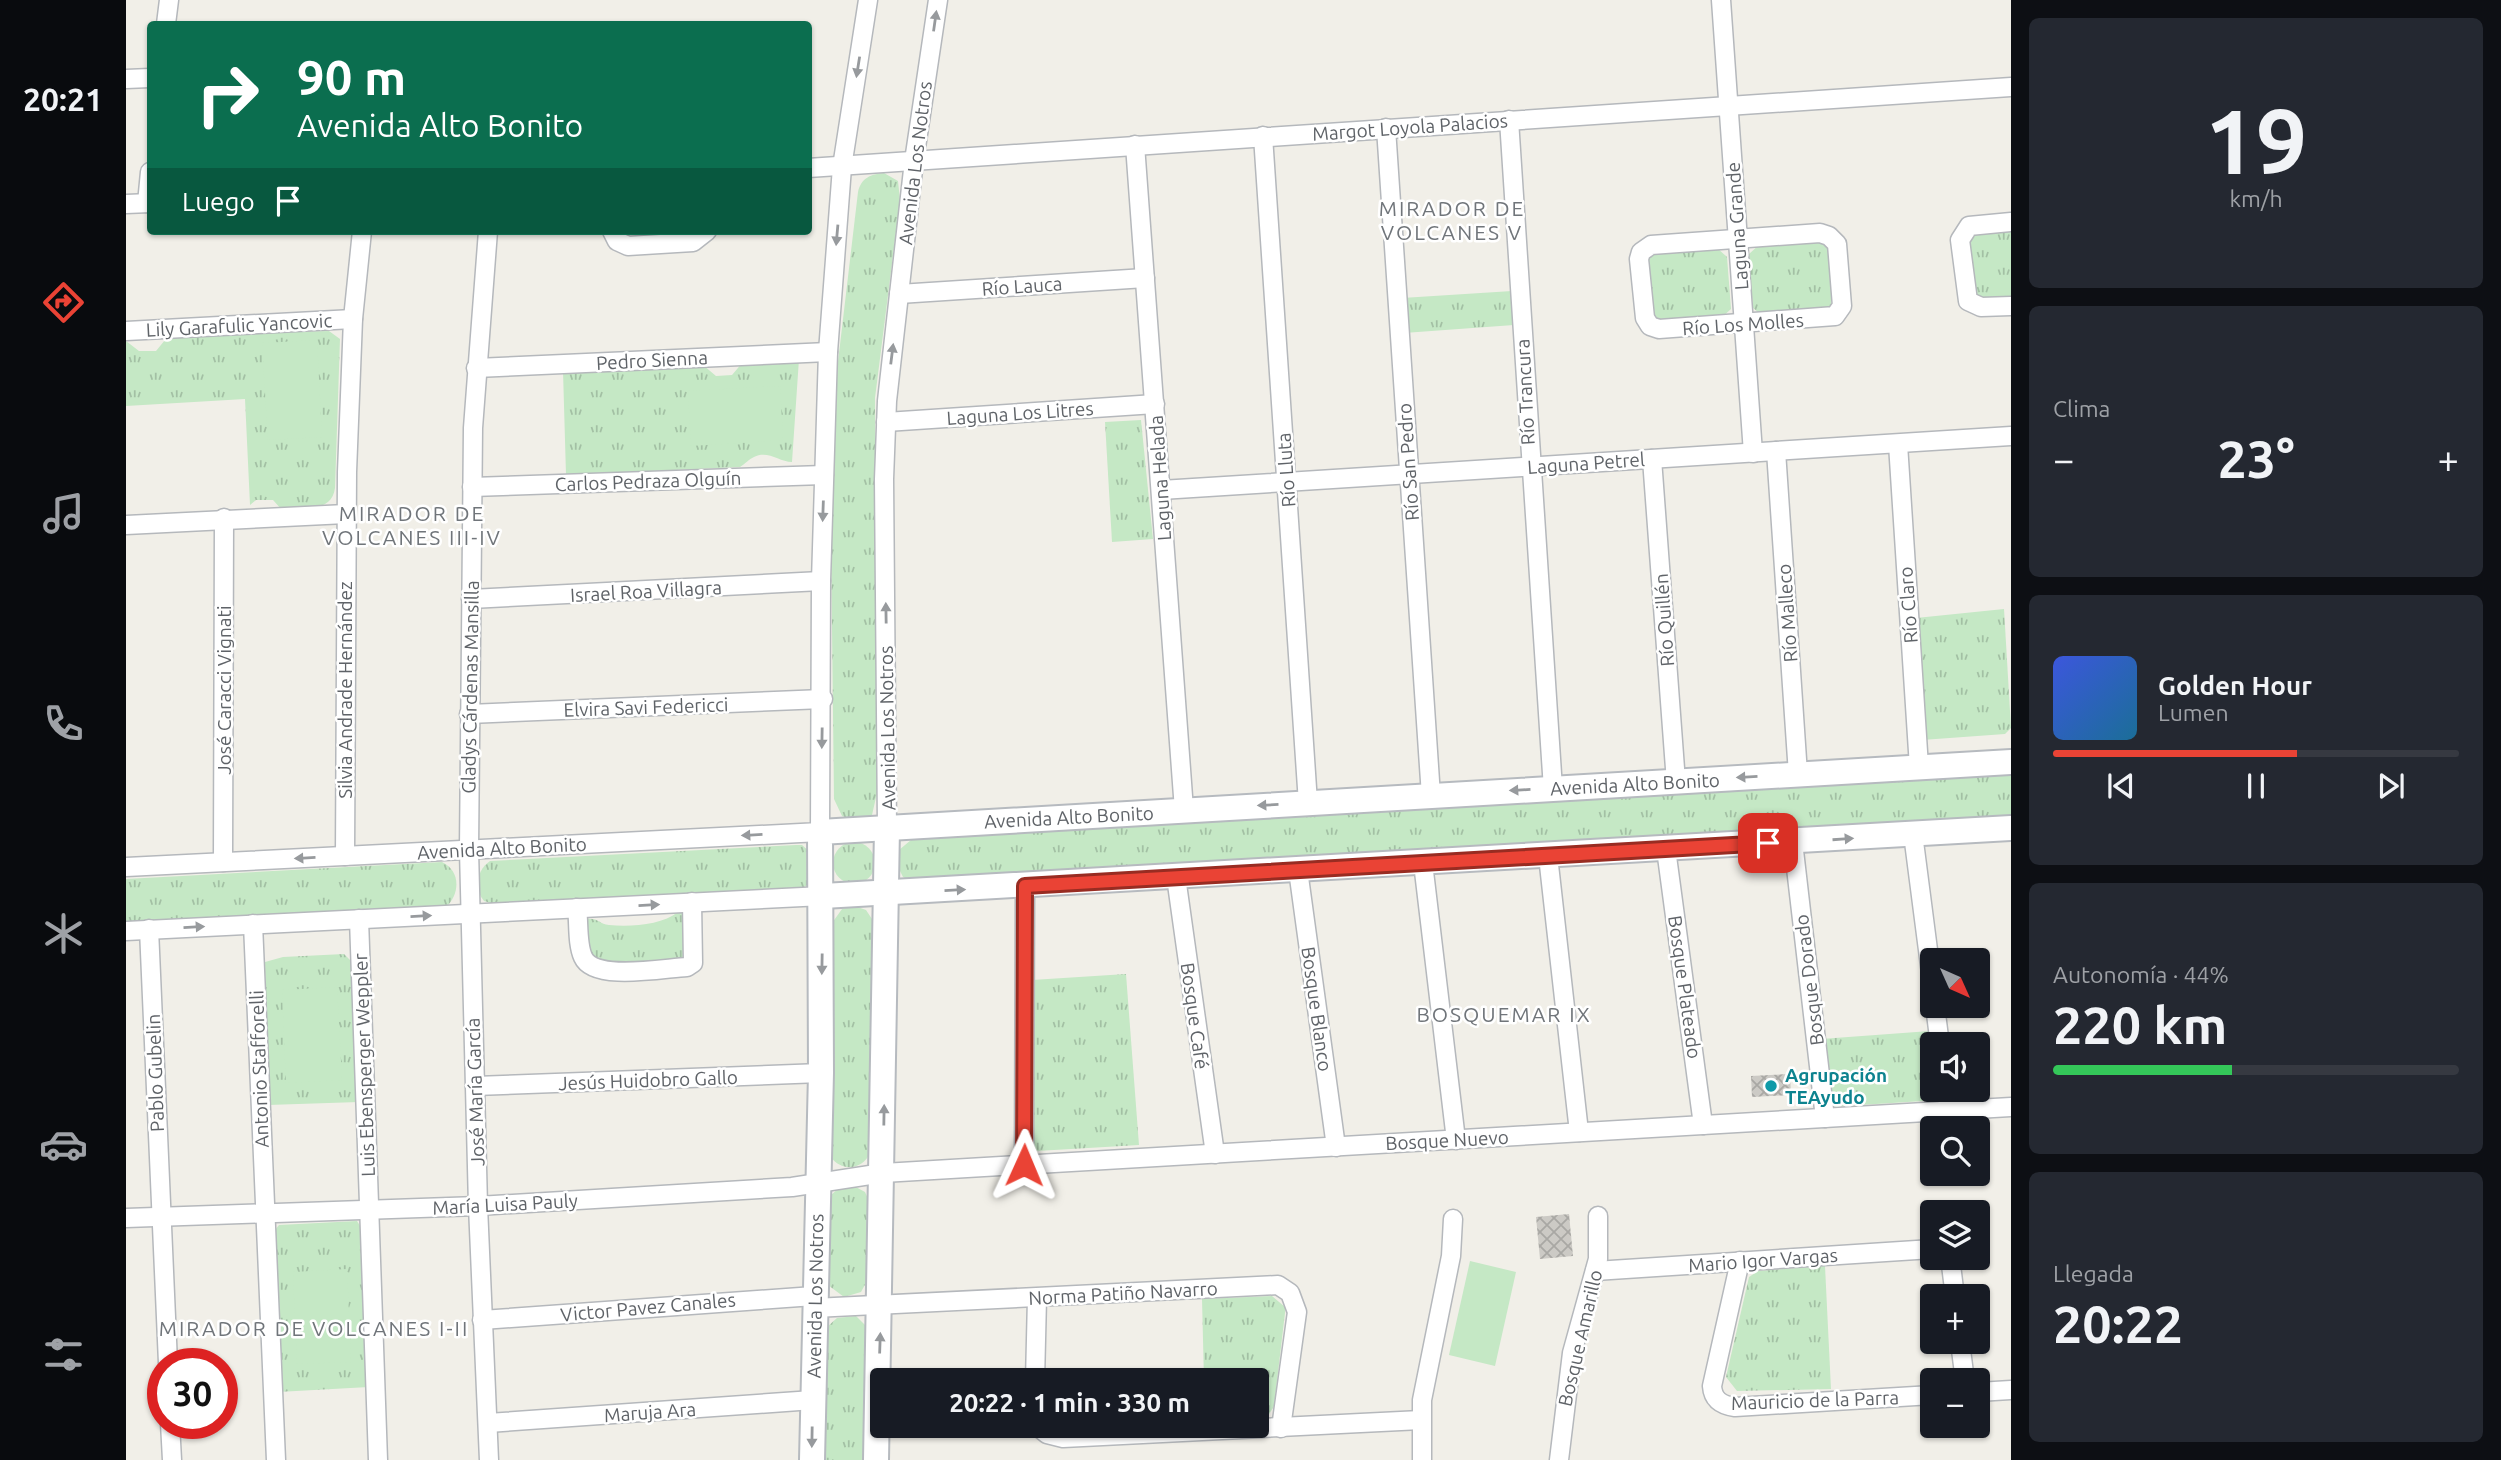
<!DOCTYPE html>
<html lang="es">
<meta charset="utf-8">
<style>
:root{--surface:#171b24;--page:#242831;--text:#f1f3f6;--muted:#9ea1a6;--line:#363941;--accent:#ea4335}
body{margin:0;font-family:Ubuntu,sans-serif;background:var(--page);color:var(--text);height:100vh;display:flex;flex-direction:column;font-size:26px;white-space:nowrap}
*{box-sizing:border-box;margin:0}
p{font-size:23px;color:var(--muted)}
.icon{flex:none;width:38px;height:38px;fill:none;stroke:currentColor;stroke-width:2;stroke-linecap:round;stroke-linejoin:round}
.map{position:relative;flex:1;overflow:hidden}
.details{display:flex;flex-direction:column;gap:18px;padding:18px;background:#0d0f14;width:490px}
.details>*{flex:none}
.banner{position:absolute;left:21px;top:21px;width:665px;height:214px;border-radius:7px;box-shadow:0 2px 5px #0004;background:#0b6e4f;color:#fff;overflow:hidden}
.needle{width:46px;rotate:135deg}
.tools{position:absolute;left:1794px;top:948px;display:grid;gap:14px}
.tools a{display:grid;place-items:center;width:70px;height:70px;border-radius:7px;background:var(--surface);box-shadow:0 2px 5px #0004;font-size:35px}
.speed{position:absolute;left:21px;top:1348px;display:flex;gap:14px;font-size:35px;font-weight:700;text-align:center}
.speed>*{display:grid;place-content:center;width:91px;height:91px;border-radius:50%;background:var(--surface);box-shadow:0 2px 5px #0004;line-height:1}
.speed .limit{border:10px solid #d22;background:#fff;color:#111}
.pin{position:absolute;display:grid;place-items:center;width:60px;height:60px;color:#fff;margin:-30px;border-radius:14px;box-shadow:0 4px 10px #0006}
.me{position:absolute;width:77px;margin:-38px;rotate:1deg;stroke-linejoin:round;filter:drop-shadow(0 0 5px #0008)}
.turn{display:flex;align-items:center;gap:24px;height:147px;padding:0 35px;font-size:32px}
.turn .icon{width:91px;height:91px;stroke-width:2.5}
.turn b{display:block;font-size:49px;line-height:60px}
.then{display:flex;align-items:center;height:66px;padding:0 35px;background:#0003;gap:14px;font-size:26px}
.big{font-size:52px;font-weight:600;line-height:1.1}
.details .card{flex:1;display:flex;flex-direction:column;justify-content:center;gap:10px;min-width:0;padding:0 24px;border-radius:10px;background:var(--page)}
.details .dial{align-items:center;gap:0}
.dial b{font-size:91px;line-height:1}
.song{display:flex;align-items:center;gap:21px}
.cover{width:84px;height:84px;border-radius:10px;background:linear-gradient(135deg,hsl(230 70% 55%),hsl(200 70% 35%))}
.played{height:7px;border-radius:4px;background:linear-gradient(90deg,var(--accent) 60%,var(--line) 60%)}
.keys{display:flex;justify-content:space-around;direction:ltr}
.heat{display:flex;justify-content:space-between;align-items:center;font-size:38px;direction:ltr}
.charge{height:10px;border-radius:5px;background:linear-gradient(90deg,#34c759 44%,var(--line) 0)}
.trip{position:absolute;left:744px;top:1368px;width:399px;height:70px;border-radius:7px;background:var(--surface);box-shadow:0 2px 5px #0004;font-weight:600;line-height:70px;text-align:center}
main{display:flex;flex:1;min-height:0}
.dock{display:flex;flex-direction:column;width:126px;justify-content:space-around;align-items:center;background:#090b0e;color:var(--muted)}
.dock .icon{width:49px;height:49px}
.dock .selected{color:var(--accent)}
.dock b{font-size:32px;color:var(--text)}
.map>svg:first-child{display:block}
</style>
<main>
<nav class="dock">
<b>20:21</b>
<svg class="icon selected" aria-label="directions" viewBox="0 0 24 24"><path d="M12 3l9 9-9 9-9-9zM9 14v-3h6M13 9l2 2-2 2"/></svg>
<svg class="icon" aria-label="music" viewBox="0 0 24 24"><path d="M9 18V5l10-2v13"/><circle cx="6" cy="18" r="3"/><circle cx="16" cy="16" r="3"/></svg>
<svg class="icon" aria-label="phone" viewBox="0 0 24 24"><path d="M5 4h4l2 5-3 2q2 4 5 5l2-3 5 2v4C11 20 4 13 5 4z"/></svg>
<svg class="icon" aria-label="climate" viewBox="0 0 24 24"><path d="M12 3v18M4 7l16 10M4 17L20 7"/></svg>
<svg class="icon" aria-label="car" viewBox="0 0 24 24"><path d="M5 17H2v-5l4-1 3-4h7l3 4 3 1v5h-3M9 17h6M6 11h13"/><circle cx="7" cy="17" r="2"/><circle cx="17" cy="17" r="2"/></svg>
<svg class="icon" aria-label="filters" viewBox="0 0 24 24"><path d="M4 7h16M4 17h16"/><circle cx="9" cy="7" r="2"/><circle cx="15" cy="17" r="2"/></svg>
</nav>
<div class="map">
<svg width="1885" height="1460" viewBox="0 0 1885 1460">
<defs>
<pattern id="grass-tufts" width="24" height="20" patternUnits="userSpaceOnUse" patternTransform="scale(1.75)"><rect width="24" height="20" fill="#c5e8c5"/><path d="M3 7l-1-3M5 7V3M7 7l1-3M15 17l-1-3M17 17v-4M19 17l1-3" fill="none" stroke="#a3c0a4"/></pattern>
<pattern id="building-cross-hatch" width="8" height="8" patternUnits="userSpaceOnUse" patternTransform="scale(1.75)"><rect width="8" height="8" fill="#cccac5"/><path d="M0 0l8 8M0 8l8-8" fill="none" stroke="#a9a8a4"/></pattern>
</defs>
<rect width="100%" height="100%" fill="#f1efe8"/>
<g fill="url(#grass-tufts)">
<path d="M758,173l14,8 2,19 -25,198 2,395 -5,22c-9,6 -20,6 -30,1l-8,-17 -3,-256 4,-156 23,-195c3,-14 13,-18 26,-19z"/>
<polygon points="1885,227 1885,299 1849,299 1842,235"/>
<polygon points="1695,239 1705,250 1705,310 1638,317 1627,308 1623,254 1633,245"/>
<polygon points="1590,247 1601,257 1605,309 1594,319 1528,321 1520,263 1523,253"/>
<polygon points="1386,291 1388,325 1278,333 1276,298"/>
<path d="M159,332l44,-1 11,8 -5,149c-3,25 -33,20 -53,22l-9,-10h-17l-6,5 -5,-106 -119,7v-65l13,10h17l9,-11 9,-2z"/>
<path d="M673,359l-7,103c-13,0 -24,-12 -38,-5 -5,2 -9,7 -14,10l-174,8 -3,-104 140,-6 13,11 16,-1 11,-13z"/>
<polygon points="1015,420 1027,539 986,542 979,422"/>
<polygon points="1878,609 1885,728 1879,734 1796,740 1790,618"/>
<polygon points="1885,775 1885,817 785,881 777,877 773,869 773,850 785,840"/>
<circle cx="728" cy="863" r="21"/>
<path d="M670,845h6l9,8 -2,31 -5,3 -304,19 -16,-5c-11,-13 -7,-31 6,-40z"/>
<path d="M316,862c19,9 18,32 4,45l-320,17v-45z"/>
<path d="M729,906l11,4 8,12 -4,231c-7,17 -29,19 -39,4l1,-234 10,-14z"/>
<path d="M552,912h7l5,47 -89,9 -10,-7 -6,-42c13,-2 14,5 24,6 22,2 53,0 69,-13z"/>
<polygon points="218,954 226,962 233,1102 142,1105 139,962 157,957"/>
<polygon points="1000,974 1013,1145 911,1151 904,1145 906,980"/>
<polygon points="1804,1031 1806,1090 1811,1090 1813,1100 1703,1107 1695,1039"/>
<polygon points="728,1186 739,1192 744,1203 741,1281 735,1292 718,1297 702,1285 704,1196 714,1187"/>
<polygon points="231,1221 236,1229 243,1387 152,1392 149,1230 153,1225"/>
<polygon points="1699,1266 1705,1389 1611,1391 1600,1377 1623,1277 1632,1271"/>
<polygon points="1146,1296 1159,1307 1159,1313 1148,1406 1142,1416 1131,1420 1130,1381 1078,1381 1076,1299"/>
<polygon points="730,1316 742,1328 739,1460 698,1460 701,1327 711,1318"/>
</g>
<g fill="#c5e8c5">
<polygon points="191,340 196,437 142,440 136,343"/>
<polygon points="654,386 657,440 565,446 562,391"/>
<polygon points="211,987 216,1080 160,1083 156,990"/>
<polygon points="1344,1261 1390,1272 1369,1366 1323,1355"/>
<polygon points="221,1269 225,1362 171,1364 167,1272"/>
</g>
<g fill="url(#building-cross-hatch)">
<polygon points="1664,1074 1665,1095 1626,1097 1625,1076"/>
<polygon points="1443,1214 1447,1256 1414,1259 1410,1217"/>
</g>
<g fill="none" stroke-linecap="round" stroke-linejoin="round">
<g stroke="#b5b8bc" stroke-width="21">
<g id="street">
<polyline points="1595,0 1627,453"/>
<polyline points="40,24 43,0"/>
<polyline points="0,79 24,78"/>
<polyline points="1383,120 1427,789"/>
<polyline points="1260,128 1305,796"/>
<polyline points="1137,136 1182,803"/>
<polyline points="1009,145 1058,810"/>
<polyline points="682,168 1885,87"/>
<polyline points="21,203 24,172"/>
<polyline points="0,204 24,203"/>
<polyline points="1885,222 1843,226 1834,240 1842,301 1855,307 1885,306"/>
<polyline points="362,231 347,428 343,850 352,1206 363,1460"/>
<polyline points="486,231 491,241 502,246 567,242 581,231"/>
<polygon points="1694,233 1703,236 1711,244 1716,306 1709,316 1533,329 1524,326 1519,318 1513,259 1515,252 1525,245"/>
<polyline points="773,294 1019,278"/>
<polyline points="0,331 227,319"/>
<polyline points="350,368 702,352"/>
<polyline points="760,422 1029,404"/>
<polyline points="1772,444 1793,767"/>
<polyline points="1650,451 1672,774"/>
<polyline points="1526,459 1550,782"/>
<polyline points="346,487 698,475"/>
<polyline points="1035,490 1885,436"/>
<polyline points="0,525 220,514"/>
<polyline points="345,599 695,581"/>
<polyline points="343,714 697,699"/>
<polyline points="761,828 758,479 761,401 788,161 812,0"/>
<polyline points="1787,834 1806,981"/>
<polyline points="1667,842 1699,1118"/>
<polyline points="1540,849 1577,1125"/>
<polyline points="219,856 221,472 227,319 236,231"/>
<polyline points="1422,856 1453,1132"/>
<polyline points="97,862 98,518"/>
<polyline points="1297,863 1330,1140"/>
<polyline points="0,867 694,832 695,581 702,352 716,167 742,0"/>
<polyline points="1172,870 1210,1147"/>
<polyline points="1050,877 1089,1154"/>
<path d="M451,908c2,15 0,36 6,49 11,25 81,11 104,10l6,-4 -1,-61"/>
<polyline points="233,919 252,1460"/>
<polyline points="127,924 150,1460"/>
<polyline points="23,929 42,1363"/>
<polyline points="0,931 697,896"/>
<polyline points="1809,1006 1814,1045"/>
<polyline points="349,1086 695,1073"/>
<polyline points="1820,1090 1823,1111"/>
<polyline points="898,1165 899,886"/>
<polyline points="0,1218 352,1206 666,1187 757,1173 1885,1107"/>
<polyline points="1821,1258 1825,1265 1829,1297"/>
<path d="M1614,1261l-28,125c1,14 9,19 23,21l197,-12"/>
<polyline points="1469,1271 1806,1249"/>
<polyline points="688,1308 1152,1285 1164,1293 1171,1312 1155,1428"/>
<polyline points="356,1320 688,1296"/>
<polyline points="1834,1342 1839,1381"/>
<polyline points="909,1381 911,1298"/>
<polyline points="1852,1392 1885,1390"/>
<polyline points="44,1423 46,1460"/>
<polyline points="362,1423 687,1400"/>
<polyline points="911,1426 921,1434 937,1438 1295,1420"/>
<polyline points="1296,1460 1296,1400 1325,1256 1327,1219"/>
<polyline points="1433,1460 1446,1353 1472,1259 1472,1216"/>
</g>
</g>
<g stroke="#b6babf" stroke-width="28">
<g id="secondary">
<polyline points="697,896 1885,828"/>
<polyline points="686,1460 695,1073 694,832 1885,762"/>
<polyline points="750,1460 761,828"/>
</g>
</g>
<use href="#street" stroke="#fff" stroke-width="18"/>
<use href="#secondary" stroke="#fff" stroke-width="24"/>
</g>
<defs><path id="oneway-solid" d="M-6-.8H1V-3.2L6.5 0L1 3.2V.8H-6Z" transform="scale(1.75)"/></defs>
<g fill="#979a9d">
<use href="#oneway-solid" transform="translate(809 21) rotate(-82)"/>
<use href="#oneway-solid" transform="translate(732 67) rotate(99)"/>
<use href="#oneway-solid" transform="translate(711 235) rotate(95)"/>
<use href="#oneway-solid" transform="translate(766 354) rotate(-83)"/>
<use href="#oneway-solid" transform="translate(697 511) rotate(92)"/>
<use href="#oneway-solid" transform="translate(760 613) rotate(-91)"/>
<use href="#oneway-solid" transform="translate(696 738) rotate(91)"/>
<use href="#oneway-solid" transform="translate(1621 777) rotate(177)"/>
<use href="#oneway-solid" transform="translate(1394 790) rotate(177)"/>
<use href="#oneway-solid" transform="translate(1142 805) rotate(177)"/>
<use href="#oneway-solid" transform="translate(626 835) rotate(177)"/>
<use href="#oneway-solid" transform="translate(1717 839) rotate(-4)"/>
<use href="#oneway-solid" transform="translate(179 858) rotate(177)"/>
<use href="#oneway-solid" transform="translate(829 890) rotate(-3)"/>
<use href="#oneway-solid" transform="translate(523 905) rotate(-3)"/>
<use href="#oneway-solid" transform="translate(295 916) rotate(-3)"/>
<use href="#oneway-solid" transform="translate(68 927) rotate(-3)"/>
<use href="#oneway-solid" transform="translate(696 964) rotate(91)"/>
<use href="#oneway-solid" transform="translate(758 1115) rotate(-89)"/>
<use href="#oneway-solid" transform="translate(754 1343) rotate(-88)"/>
<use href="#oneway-solid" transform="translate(686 1437) rotate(91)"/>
</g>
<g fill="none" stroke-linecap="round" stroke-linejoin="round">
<g stroke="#982c22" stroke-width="18">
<polyline id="route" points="898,1165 899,886 1642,843"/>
</g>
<use href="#route" stroke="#ea4335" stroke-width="12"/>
</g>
<circle fill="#0f9aa8" stroke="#fff" stroke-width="2.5" cx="1645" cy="1086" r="7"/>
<g text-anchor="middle" stroke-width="5" stroke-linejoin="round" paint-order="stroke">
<g font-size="19" fill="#5f6368" stroke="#fff">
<text transform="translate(1284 127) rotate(-4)" y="7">Margot Loyola Palacios</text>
<text transform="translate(789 163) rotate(-83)" y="7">Avenida Los Notros</text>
<text transform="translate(1611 226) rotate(-94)" y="7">Laguna Grande</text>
<text transform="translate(896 286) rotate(-4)" y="7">Río Lauca</text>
<text transform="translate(1617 324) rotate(-4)" y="7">Río Los Molles</text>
<text transform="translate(113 325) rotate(-3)" y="7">Lily Garafulic Yancovic</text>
<text transform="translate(526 360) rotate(-3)" y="7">Pedro Sienna</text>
<text transform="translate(1399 392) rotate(-93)" y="7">Río Trancura</text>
<text transform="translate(894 413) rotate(-4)" y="7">Laguna Los Litres</text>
<text transform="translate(1282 462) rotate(-94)" y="7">Río San Pedro</text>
<text transform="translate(1460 463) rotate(-4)" y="7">Laguna Petrel</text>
<text transform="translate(1160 470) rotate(-94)" y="7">Río Lluta</text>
<text transform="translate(1034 478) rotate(-94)" y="7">Laguna Helada</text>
<text transform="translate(522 481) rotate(-2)" y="7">Carlos Pedraza Olguín</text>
<text transform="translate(520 591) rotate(-3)" y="7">Israel Roa Villagra</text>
<text transform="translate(1782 605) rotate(-94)" y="7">Río Claro</text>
<text transform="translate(1661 613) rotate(-94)" y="7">Río Malleco</text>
<text transform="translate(1538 620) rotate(-94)" y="7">Río Quillén</text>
<text transform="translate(344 687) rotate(-89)" y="7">Gladys Cárdenas Mansilla</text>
<text transform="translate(98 690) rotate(-90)" y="7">José Caracci Vignati</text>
<text transform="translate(219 690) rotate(-90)" y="7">Silvia Andrade Hernández</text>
<text transform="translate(520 707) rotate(-2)" y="7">Elvira Savi Federicci</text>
<text transform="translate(761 728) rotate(-91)" y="7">Avenida Los Notros</text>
<text transform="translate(1509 784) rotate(-3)" y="7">Avenida Alto Bonito</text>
<text transform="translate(943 817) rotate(-3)" y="7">Avenida Alto Bonito</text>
<text transform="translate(376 848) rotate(-3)" y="7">Avenida Alto Bonito</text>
<text transform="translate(1683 980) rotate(-97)" y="7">Bosque Dorado</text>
<text transform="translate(1559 987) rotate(82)" y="7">Bosque Plateado</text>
<text transform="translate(1191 1009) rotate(82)" y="7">Bosque Blanco</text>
<text transform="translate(1069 1016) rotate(82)" y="7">Bosque Café</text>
<text transform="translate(238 1065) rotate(-92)" y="7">Luis Ebensperger Weppler</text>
<text transform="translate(133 1069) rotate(-92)" y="7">Antonio Stafforelli</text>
<text transform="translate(29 1073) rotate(-92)" y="7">Pablo Gubelin</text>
<text transform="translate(522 1080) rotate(-2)" y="7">Jesús Huidobro Gallo</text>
<text transform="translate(349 1092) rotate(-92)" y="7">José María García</text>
<text transform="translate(1321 1140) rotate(-3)" y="7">Bosque Nuevo</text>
<text transform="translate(379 1204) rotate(-3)" y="7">María Luisa Pauly</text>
<text transform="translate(1637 1260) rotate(-4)" y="7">Mario Igor Vargas</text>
<text transform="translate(997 1293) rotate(-3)" y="7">Norma Patiño Navarro</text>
<text transform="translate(689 1296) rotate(-89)" y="7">Avenida Los Notros</text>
<text transform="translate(522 1307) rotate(-5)" y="7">Victor Pavez Canales</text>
<text transform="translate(1454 1338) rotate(-77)" y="7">Bosque Amarillo</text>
<text transform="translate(1689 1400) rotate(-2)" y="7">Mauricio de la Parra</text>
<text transform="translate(524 1412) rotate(-4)" y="7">Maruja Ara</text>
</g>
<g font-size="19" font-weight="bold" fill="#0d838f" stroke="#fff" text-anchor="start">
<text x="1659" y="1082">Agrupación<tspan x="1659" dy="22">TEAyudo</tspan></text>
</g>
<g font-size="21" letter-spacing="2" fill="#70757a" stroke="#fff">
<text x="1326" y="216">MIRADOR DE<tspan x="1326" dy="24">VOLCANES V</tspan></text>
<text x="286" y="521">MIRADOR DE<tspan x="286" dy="24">VOLCANES III-IV</tspan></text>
<text x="1378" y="1022">BOSQUEMAR IX</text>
<text x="188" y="1336">MIRADOR DE VOLCANES I-II</text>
</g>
</g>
</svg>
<div class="tools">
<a><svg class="needle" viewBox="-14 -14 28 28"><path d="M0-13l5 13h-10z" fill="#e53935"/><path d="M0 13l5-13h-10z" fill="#9ea1a6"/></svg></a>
<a><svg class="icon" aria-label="sound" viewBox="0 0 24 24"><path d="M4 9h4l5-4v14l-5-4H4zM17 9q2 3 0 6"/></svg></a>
<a><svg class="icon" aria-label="search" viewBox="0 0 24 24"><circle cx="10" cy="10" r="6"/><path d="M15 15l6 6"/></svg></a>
<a><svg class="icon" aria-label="layers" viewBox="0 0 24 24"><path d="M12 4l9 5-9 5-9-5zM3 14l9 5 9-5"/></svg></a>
<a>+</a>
<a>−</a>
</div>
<div class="speed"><div class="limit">30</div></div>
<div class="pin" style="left:1642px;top:843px;background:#d93025"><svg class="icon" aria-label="arrive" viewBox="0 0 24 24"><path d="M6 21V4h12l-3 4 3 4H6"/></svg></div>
<svg class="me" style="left:898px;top:1165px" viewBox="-20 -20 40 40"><path d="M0-17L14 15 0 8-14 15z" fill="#ea4335" stroke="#fff" stroke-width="4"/></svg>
<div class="trip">20:22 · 1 min · 330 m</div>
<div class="banner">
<div class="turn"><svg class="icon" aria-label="right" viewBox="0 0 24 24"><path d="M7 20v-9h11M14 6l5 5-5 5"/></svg><div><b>90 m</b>Avenida Alto Bonito</div></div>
<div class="then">Luego<svg class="icon" aria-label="arrive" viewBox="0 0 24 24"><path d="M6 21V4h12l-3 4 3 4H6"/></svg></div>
</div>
</div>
<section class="details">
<div class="card dial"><b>19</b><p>km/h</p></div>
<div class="card"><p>Clima</p>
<div class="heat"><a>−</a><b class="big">23°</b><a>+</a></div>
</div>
<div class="card">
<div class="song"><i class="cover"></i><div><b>Golden Hour</b><p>Lumen</p></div></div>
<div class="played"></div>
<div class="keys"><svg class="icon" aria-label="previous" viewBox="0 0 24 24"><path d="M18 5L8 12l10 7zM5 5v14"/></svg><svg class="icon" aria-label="pause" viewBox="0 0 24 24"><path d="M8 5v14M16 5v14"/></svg><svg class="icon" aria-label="next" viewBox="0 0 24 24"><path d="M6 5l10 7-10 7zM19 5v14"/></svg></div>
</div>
<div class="card"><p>Autonomía · 44%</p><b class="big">220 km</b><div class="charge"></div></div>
<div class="card"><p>Llegada</p><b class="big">20:22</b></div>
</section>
</main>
